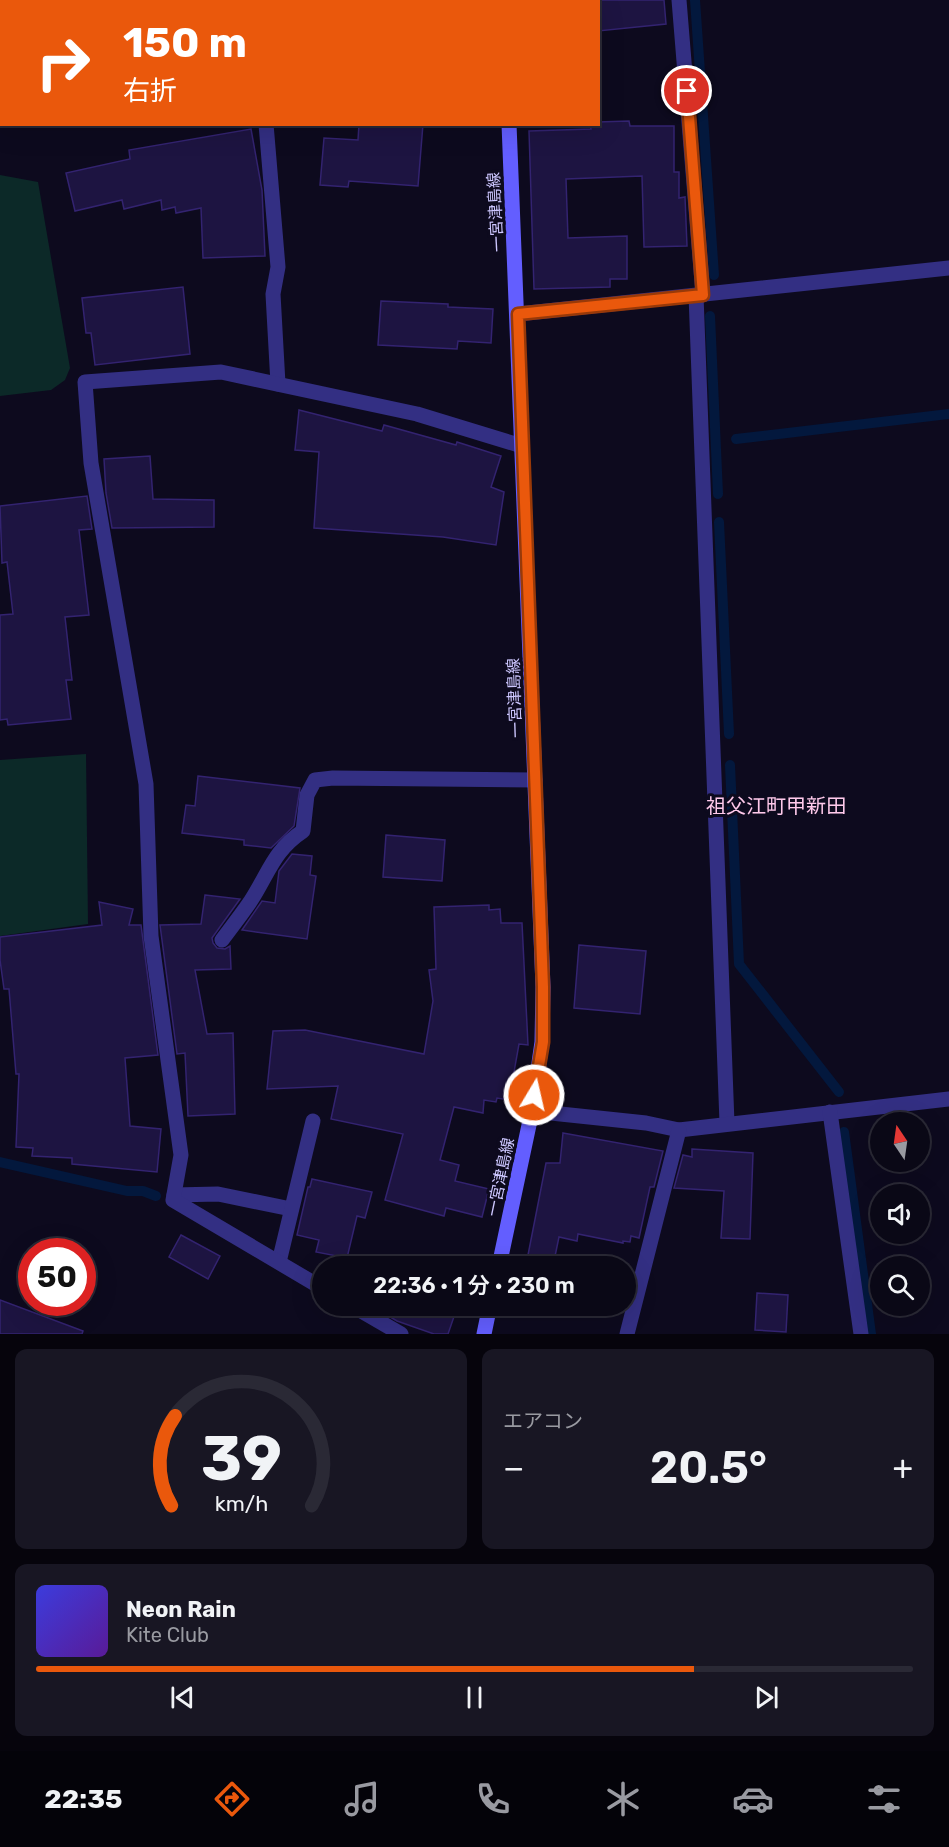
<!DOCTYPE html>
<html lang="ja">
<meta charset="utf-8">
<style>
:root{--surface:#0a0816;--page:#181623;--text:#f1f3f6;--muted:#999aa1;--line:#2a2935;--accent:#ea580c}
body{margin:0;font-family:Rubik,"Noto Sans JP",sans-serif;background:var(--page);color:var(--text);height:100vh;display:flex;flex-direction:column;font-size:22px;white-space:nowrap}
*{box-sizing:border-box;margin:0}
p{font-size:20px;color:var(--muted)}
.icon{flex:none;width:33px;height:33px;fill:none;stroke:currentColor;stroke-width:2;stroke-linecap:round;stroke-linejoin:round}
.map{position:relative;height:1334px;overflow:hidden}
.sheet{display:flex;flex-direction:column;gap:15px;padding:15px;background:#06040c;flex:1}
.sheet>*{flex:none}
.guide{position:absolute;left:0px;top:0px;width:600px;height:126px;box-shadow:0 6px 24px #0002,0 0 0 2px var(--line);background:#ea580c;color:#fff;overflow:hidden}
.needle{width:39px;rotate:347deg}
.buttons{position:absolute;left:870px;top:1112px;display:grid;gap:12px}
.buttons a{display:grid;place-items:center;width:60px;height:60px;border-radius:50%;background:var(--surface);box-shadow:0 6px 24px #0002,0 0 0 2px var(--line);font-size:30px}
.speed{position:absolute;left:18px;top:1238px;display:flex;gap:12px;font-size:30px;font-weight:700;text-align:center}
.speed>*{display:grid;place-content:center;width:78px;height:78px;border-radius:50%;background:var(--surface);box-shadow:0 6px 24px #0002,0 0 0 2px var(--line);line-height:1}
.speed .limit{border:9px solid #d22;background:#fff;color:#111}
.pin{position:absolute;display:grid;place-items:center;width:51px;height:51px;color:#fff;margin:-26px;border:3px solid #fff;border-radius:50%;box-shadow:0 2px 6px #0007}
.me{position:absolute;width:66px;margin:-33px;rotate:9deg;stroke-linejoin:round;filter:drop-shadow(0 0 4px #0008)}
.turn{display:flex;align-items:center;gap:21px;height:126px;padding:0 24px;font-size:27px}
.turn .icon{width:78px;height:78px;stroke-width:2.5}
.turn b{display:block;font-size:42px;line-height:51px}
.big{font-size:45px;font-weight:600;line-height:1.1}
.sheet .tile{flex:1;display:flex;flex-direction:column;justify-content:center;gap:9px;min-width:0;padding:0 21px;border-radius:12px;background:var(--page)}
.sheet .dial{align-items:center;gap:0}
.dial svg{height:156px;overflow:visible;fill:none;stroke:var(--line);stroke-width:7;stroke-linecap:round;text-anchor:middle}
.dial text{fill:var(--text);stroke:none}
.song{display:flex;align-items:center;gap:18px}
.cover{width:72px;height:72px;border-radius:9px;background:linear-gradient(135deg,hsl(240 70% 55%),hsl(270 70% 35%))}
.played{height:6px;border-radius:3px;background:linear-gradient(90deg,var(--accent) 75%,var(--line) 75%)}
.keys{display:flex;justify-content:space-around;direction:ltr}
.heat{display:flex;justify-content:space-between;align-items:center;font-size:33px;direction:ltr}
.sheet .tiles{flex:1;display:grid;gap:15px;grid-template-columns:1fr 1fr}
.tile:last-child{grid-column:span 2}
.trip{position:absolute;left:312px;top:1256px;width:324px;height:60px;border-radius:30px;background:var(--surface);box-shadow:0 6px 24px #0002,0 0 0 2px var(--line);font-weight:600;line-height:60px;text-align:center}
.menu{display:flex;height:96px;justify-content:space-around;align-items:center;background:#040309;color:var(--muted)}
.menu .icon{width:42px;height:42px}
.menu .selected{color:var(--accent)}
.menu b{font-size:27px;color:var(--text)}
.map>svg:first-child{display:block}
</style>
<div class="map">
<svg width="949" height="1334" viewBox="0 0 949 1334">
<rect width="100%" height="100%" fill="#0d0a1e"/>
<g fill="#0c2928">
<polygon points="0,175 38,182 70,368 65,380 51,390 0,396"/>
<polygon points="86,754 88,924 0,936 0,760"/>
</g>
<g fill="none" stroke-linecap="round" stroke-linejoin="round">
<g stroke="#03183d" stroke-width="10">
<polyline points="695,0 714,275"/>
<polyline points="710,316 718,494"/>
<polyline points="736,439 949,414"/>
<polyline points="719,522 729,734"/>
<polyline points="730,765 739,964 839,1092"/>
<polyline points="844,1132 871,1334"/>
<polyline points="0,1162 127,1191 143,1191 156,1196"/>
</g>
</g>
<g fill="#1d1441" stroke="#332370" stroke-width="1.5">
<polygon points="598,0 664,0 666,24 598,31"/>
<polygon points="629,121 630,126 674,126 674,172 679,172 679,198 685,197 687,246 644,247 642,176 566,179 568,238 627,236 627,279 610,279 610,287 534,289 529,131 591,129 590,124 598,124 598,122"/>
<polygon points="359,124 423,124 418,186 349,181 348,187 320,185 324,138 358,140"/>
<polygon points="251,129 262,190 265,256 203,258 201,208 176,213 175,207 162,210 161,200 124,209 122,200 75,211 66,173 130,159 129,150"/>
<polygon points="183,287 190,354 95,365 91,333 86,333 82,298"/>
<polygon points="381,301 448,304 448,307 493,309 491,343 458,341 457,349 378,345"/>
<polygon points="299,410 382,431 384,425 456,445 457,442 501,456 491,487 504,492 496,545 443,537 314,528 319,452 295,450"/>
<polygon points="150,456 153,499 214,500 214,527 112,528 106,493 104,459"/>
<polygon points="87,496 92,529 79,530 89,615 65,617 72,680 66,680 71,719 8,725 7,719 0,720 0,615 13,614 7,562 2,563 0,506"/>
<polygon points="198,776 300,788 294,826 271,848 244,845 244,840 182,833 186,805 195,806"/>
<polygon points="386,835 445,840 442,881 383,877"/>
<polygon points="292,854 312,856 310,875 316,876 307,939 242,930 262,901 275,903 279,871"/>
<polygon points="205,895 240,899 212,938 213,943 217,948 225,949 230,946 231,969 195,970 207,1034 233,1033 235,1114 188,1116 185,1053 177,1054 160,925 201,924"/>
<polygon points="99,902 133,909 129,925 141,925 158,1055 125,1058 130,1126 161,1129 157,1172 72,1164 72,1158 32,1156 33,1148 16,1147 19,1074 16,1074 9,989 4,989 0,960 0,937 102,925"/>
<polygon points="489,905 489,910 500,909 501,923 522,923 528,1045 519,1044 509,1100 497,1098 496,1102 484,1100 483,1113 454,1107 440,1160 459,1165 455,1181 489,1189 482,1217 446,1208 444,1216 385,1200 403,1134 331,1119 338,1086 267,1089 273,1031 305,1030 424,1054 433,1001 429,970 436,969 434,907"/>
<polygon points="579,945 646,951 640,1014 574,1008"/>
<polygon points="563,1133 663,1151 654,1187 650,1187 639,1238 631,1236 630,1242 623,1241 623,1243 578,1234 577,1241 559,1237 554,1261 528,1255 546,1163 560,1163"/>
<polygon points="692,1149 753,1153 750,1239 721,1238 724,1191 674,1188 683,1155 692,1157"/>
<polygon points="312,1179 372,1192 365,1218 357,1216 347,1258 316,1252 319,1240 297,1235 308,1187 310,1187"/>
<polygon points="181,1235 220,1256 208,1279 169,1257"/>
<polygon points="757,1293 788,1295 786,1332 755,1330"/>
<polygon points="0,1300 83,1331 82,1334 0,1334"/>
<polygon points="370,1305 458,1305 448,1334 434,1334 397,1321"/>
</g>
<g fill="none" stroke-linecap="round" stroke-linejoin="round">
<g stroke="#332f83" stroke-width="15">
<path d="M222,940c9,-12 19,-25 28,-38 19,-29 23,-51 53,-71l4,-36 8,-15 18,-2 202,2"/>
<polyline points="174,1195 218,1194 291,1209"/>
<polyline points="279,1262 313,1121"/>
</g>
<g stroke="#332f83" stroke-width="15">
<polyline points="266,0 267,2"/>
<polyline points="679,0 703,295"/>
<polyline points="12,1 15,0"/>
<polyline points="266,124 278,267 273,294 278,384"/>
<polyline points="696,295 727,1123"/>
<polyline points="518,314 949,268"/>
<polyline points="532,1111 646,1123 679,1130 949,1099"/>
<polyline points="830,1112 861,1334"/>
<polyline points="322,1288 173,1200 181,1155 151,936 146,784 91,463 85,382 221,372 417,414 522,446"/>
<polyline points="351,1305 401,1334"/>
<polyline points="627,1334 679,1130"/>
</g>
<g stroke="#635eff" stroke-width="15">
<polyline points="501,0 502,2"/>
<polyline points="499,1266 532,1111 542,1042 543,987 509,124"/>
<polyline points="484,1334 490,1305"/>
</g>
</g>
<g fill="none" stroke-linecap="round" stroke-linejoin="round">
<g stroke="#983908" stroke-width="15">
<polyline id="route" points="534,1095 543,1042 543,987 518,314 703,295 687,91"/>
</g>
<use href="#route" stroke="#ea580c" stroke-width="10"/>
</g>
<g text-anchor="middle" stroke-width="6" stroke-linejoin="round" paint-order="stroke">
<g font-size="16" fill="#cdc7ff" stroke="#0d0a1e">
<text transform="translate(495 212) rotate(-93)" y="6">一宮津島線</text>
<text transform="translate(514 698) rotate(-92)" y="6">一宮津島線</text>
<text transform="translate(500 1177) rotate(-78)" y="6">一宮津島線</text>
</g>
<g font-size="20" fill="#ffc9eb" stroke="#0d0a1e">
<text x="776" y="813">祖父江町甲新田</text>
</g>
</g>
</svg>
<div class="buttons">
<a><svg class="needle" viewBox="-14 -14 28 28"><path d="M0-13l5 13h-10z" fill="#e53935"/><path d="M0 13l5-13h-10z" fill="#999aa1"/></svg></a>
<a><svg class="icon" aria-label="sound" viewBox="0 0 24 24"><path d="M4 9h4l5-4v14l-5-4H4zM17 9q2 3 0 6"/></svg></a>
<a><svg class="icon" aria-label="search" viewBox="0 0 24 24"><circle cx="10" cy="10" r="6"/><path d="M15 15l6 6"/></svg></a>
</div>
<div class="speed"><div class="limit">50</div></div>
<div class="pin" style="left:687px;top:91px;background:#d93025"><svg class="icon" aria-label="arrive" viewBox="0 0 24 24"><path d="M6 21V4h12l-3 4 3 4H6"/></svg></div>
<svg class="me" style="left:534px;top:1095px" viewBox="-20 -20 40 40"><circle r="17" fill="#ea580c" stroke="#fff" stroke-width="3"/><path d="M0-11L8 9 0 5-8 9z" fill="#fff"/></svg>
<div class="trip">22:36 · 1 分 · 230 m</div>
<div class="guide">
<div class="turn"><svg class="icon" aria-label="right" viewBox="0 0 24 24"><path d="M7 20v-9h11M14 6l5 5-5 5"/></svg><div><b>150 m</b>右折</div></div>
</div>
</div>
<section class="sheet">
<div class="tiles">
<div class="tile dial"><svg viewBox="0 0 100 80">
<path d="M14 69A42 42 0 1 1 86 69"/>
<path d="M14 69A42 42 0 0 1 16 23" stroke="#ea580c"/>
<text x="50" y="56" font-size="32" font-weight="700">39</text>
<text x="50" y="72" font-size="11">km/h</text>
</svg></div>
<div class="tile"><p>エアコン</p>
<div class="heat"><a>−</a><b class="big">20.5°</b><a>+</a></div>
</div>
<div class="tile">
<div class="song"><i class="cover"></i><div><b>Neon Rain</b><p>Kite Club</p></div></div>
<div class="played"></div>
<div class="keys"><svg class="icon" aria-label="previous" viewBox="0 0 24 24"><path d="M18 5L8 12l10 7zM5 5v14"/></svg><svg class="icon" aria-label="pause" viewBox="0 0 24 24"><path d="M8 5v14M16 5v14"/></svg><svg class="icon" aria-label="next" viewBox="0 0 24 24"><path d="M6 5l10 7-10 7zM19 5v14"/></svg></div>
</div>
</div>
</section>
<nav class="menu">
<b>22:35</b>
<svg class="icon selected" aria-label="directions" viewBox="0 0 24 24"><path d="M12 3l9 9-9 9-9-9zM9 14v-3h6M13 9l2 2-2 2"/></svg>
<svg class="icon" aria-label="music" viewBox="0 0 24 24"><path d="M9 18V5l10-2v13"/><circle cx="6" cy="18" r="3"/><circle cx="16" cy="16" r="3"/></svg>
<svg class="icon" aria-label="phone" viewBox="0 0 24 24"><path d="M5 4h4l2 5-3 2q2 4 5 5l2-3 5 2v4C11 20 4 13 5 4z"/></svg>
<svg class="icon" aria-label="climate" viewBox="0 0 24 24"><path d="M12 3v18M4 7l16 10M4 17L20 7"/></svg>
<svg class="icon" aria-label="car" viewBox="0 0 24 24"><path d="M5 17H2v-5l4-1 3-4h7l3 4 3 1v5h-3M9 17h6M6 11h13"/><circle cx="7" cy="17" r="2"/><circle cx="17" cy="17" r="2"/></svg>
<svg class="icon" aria-label="filters" viewBox="0 0 24 24"><path d="M4 7h16M4 17h16"/><circle cx="9" cy="7" r="2"/><circle cx="15" cy="17" r="2"/></svg>
</nav>
